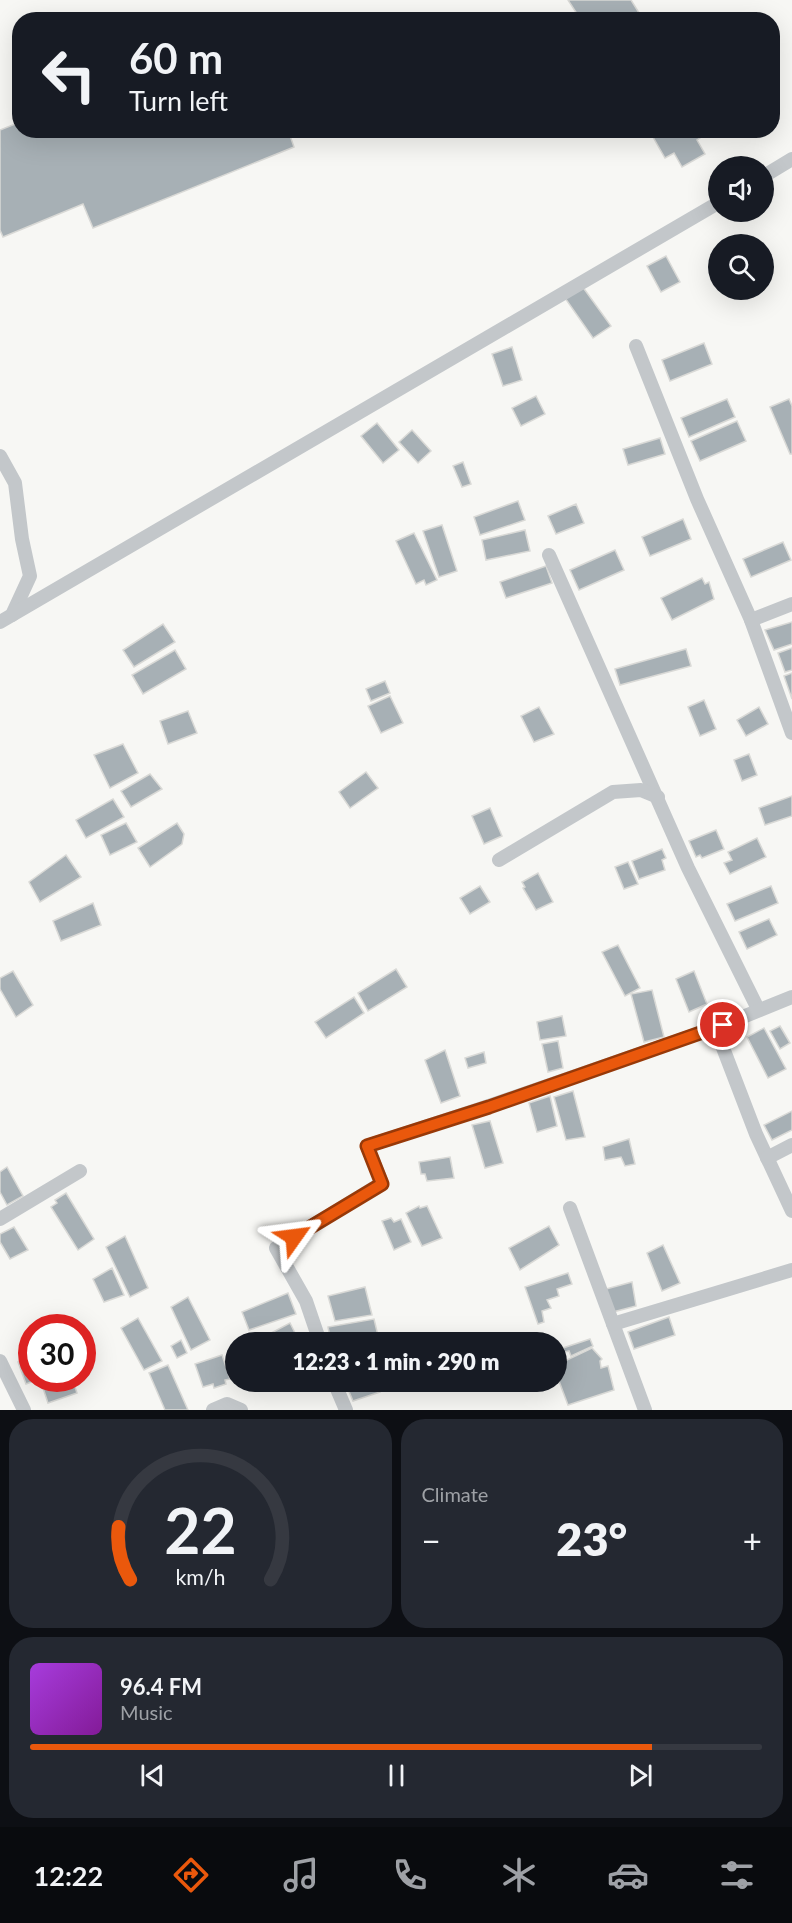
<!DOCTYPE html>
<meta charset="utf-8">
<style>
:root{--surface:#171b24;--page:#242831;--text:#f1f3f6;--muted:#9ea1a6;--line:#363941;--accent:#ea580c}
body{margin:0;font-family:Lato,sans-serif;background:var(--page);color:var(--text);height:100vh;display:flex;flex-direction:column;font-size:22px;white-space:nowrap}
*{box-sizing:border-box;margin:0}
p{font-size:20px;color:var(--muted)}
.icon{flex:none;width:33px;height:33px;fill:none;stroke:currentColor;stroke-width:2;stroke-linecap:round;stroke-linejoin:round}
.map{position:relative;height:1410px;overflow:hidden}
.side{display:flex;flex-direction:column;gap:9px;padding:9px;background:#0d0f14;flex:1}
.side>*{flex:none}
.top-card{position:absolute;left:12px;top:12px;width:768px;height:126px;border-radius:24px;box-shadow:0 6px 24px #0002;background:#171b24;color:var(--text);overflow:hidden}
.tools{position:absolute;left:708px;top:156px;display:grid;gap:12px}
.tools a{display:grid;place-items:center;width:66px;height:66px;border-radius:50%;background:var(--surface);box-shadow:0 6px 24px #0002;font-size:30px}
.speed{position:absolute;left:18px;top:1314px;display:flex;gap:12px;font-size:30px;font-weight:700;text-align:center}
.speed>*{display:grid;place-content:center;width:78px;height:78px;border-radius:50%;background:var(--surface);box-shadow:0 6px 24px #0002;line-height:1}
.speed .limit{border:9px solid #d22;background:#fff;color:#111}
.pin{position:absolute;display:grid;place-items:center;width:51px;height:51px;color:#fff;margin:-26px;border:3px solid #fff;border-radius:50%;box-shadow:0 2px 6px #0007}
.me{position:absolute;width:66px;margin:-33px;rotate:59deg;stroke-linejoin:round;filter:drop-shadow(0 0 4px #0008)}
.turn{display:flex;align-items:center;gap:21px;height:126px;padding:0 18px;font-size:27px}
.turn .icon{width:78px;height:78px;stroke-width:2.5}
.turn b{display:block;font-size:42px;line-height:51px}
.big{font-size:45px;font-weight:800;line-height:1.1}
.side .tile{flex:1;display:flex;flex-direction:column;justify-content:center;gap:9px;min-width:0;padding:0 21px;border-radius:24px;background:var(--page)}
.side .dial{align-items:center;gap:0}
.dial svg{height:156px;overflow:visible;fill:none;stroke:var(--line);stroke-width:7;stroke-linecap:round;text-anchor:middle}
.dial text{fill:var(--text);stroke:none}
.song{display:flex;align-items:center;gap:18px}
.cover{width:72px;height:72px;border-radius:9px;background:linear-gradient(135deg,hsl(280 70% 55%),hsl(290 70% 35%))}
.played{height:6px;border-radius:3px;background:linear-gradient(90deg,var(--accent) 85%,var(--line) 85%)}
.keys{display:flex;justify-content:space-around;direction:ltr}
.heat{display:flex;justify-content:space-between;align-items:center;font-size:33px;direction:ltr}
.side .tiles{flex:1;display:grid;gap:9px;grid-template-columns:1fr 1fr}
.tile:last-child{grid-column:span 2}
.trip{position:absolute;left:225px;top:1332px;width:342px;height:60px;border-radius:30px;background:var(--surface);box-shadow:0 6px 24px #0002;font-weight:800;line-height:60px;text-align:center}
.menu{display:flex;height:96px;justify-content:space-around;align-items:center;background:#090b0e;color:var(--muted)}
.menu .icon{width:42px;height:42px}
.menu .selected{color:var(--accent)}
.menu b{font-size:27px;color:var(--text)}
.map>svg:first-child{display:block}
</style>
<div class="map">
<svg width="792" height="1410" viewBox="0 0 792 1410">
<rect width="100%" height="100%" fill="#f7f7f4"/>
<g fill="#a7b0b5" stroke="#d9d9d6" stroke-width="1.5">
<polygon points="568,0 631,0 641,16 634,20 581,20"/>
<polygon points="20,122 20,130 288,130 294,147 93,228 83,204 3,237 0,230 0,130"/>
<polygon points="649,130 708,130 709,132 697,140 705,154 682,167 674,153 665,158"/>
<polygon points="666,256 680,282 661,292 647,266"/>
<polygon points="582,286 611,326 593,338 565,298"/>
<polygon points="704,343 712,364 670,381 662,360"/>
<polygon points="512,347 522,380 503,386 492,354"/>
<polygon points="536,396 545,414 521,426 512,408"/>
<polygon points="727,399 735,417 689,437 681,418"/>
<polygon points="789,399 792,406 792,454 790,454 770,407"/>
<polygon points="737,421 746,441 700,461 691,441"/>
<polygon points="377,423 399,450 383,463 361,436"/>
<polygon points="412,430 431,451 418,463 399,442"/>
<polygon points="660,438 665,454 628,465 623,449"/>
<polygon points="463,462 471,484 462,487 453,466"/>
<polygon points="518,501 525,520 480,535 474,517"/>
<polygon points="576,504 584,523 556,534 548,516"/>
<polygon points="683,519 691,539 650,556 642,537"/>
<polygon points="442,525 457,571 439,577 423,531"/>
<polygon points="525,530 530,551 486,560 482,540"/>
<polygon points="414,533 437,580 426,585 424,580 416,584 396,541"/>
<polygon points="783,542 791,560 751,577 743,559"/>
<polygon points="615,550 624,570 579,590 570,570"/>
<polygon points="546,566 552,583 506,598 500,582"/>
<polygon points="702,578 705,584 709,582 714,599 672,620 661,598"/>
<polygon points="792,622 792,644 774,650 765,630"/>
<polygon points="163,624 175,642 134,667 123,650"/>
<polygon points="792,648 792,670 785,672 778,653"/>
<polygon points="686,649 691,666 620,685 615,669"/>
<polygon points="175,650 186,669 143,694 132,675"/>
<polygon points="792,673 792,699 784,676"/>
<polygon points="385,681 390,693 371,701 366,689"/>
<polygon points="390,696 403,723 381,733 368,706"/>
<polygon points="704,700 716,729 700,736 688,707"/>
<polygon points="539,707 554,734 534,742 521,716"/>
<polygon points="759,707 768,724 746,736 737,720"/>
<polygon points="188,711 197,733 168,744 160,721"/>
<polygon points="123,744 138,773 110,788 94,755"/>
<polygon points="749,754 757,775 742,781 734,760"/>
<polygon points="366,772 378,788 350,808 339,792"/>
<polygon points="150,774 162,789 131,807 121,791"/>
<polygon points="792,796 792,816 765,825 759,808"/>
<polygon points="113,799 124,817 86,838 76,820"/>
<polygon points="490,808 502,836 484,844 472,816"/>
<polygon points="126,823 137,842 110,855 101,835"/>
<polygon points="177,823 184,834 182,844 150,867 138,848"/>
<polygon points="716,830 724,849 702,858 700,855 696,857 689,841"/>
<polygon points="757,838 766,857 730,874 724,863 732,860 728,852"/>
<polygon points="662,849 666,858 662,860 665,870 639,879 632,861"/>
<polygon points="66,855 81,877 40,902 29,882"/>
<polygon points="628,862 638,884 624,889 615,867"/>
<polygon points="538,873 553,902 536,910 523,888 525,887 522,882"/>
<polygon points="480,886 490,902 470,914 460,898"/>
<polygon points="771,886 778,903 735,921 727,904"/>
<polygon points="93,903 101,925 61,941 53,921"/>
<polygon points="769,919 777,935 747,949 739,932"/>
<polygon points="618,945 640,988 625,996 602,952"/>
<polygon points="396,969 407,987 368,1011 358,993"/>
<polygon points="13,971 33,1005 16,1017 0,989 0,978"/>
<polygon points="694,971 707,1004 689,1012 676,979"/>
<polygon points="652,990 664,1037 644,1042 631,994"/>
<polygon points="354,997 364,1013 326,1038 315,1022"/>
<polygon points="562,1016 566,1036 540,1040 537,1022"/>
<polygon points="780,1026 790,1043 780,1049 770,1031"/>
<polygon points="764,1028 786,1069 768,1078 747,1037"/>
<polygon points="558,1041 563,1068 548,1072 542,1044"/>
<polygon points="445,1050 460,1096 441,1103 425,1060"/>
<polygon points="484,1052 486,1063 468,1068 465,1058"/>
<polygon points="573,1091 585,1137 566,1140 554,1097"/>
<polygon points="550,1096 557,1126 537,1132 529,1103"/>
<polygon points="792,1111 792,1130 772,1140 764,1125"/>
<polygon points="490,1121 503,1163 485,1168 472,1125"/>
<polygon points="629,1139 635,1164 625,1166 621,1157 605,1160 603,1147"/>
<polygon points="450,1157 454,1178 427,1181 425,1174 421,1174 419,1162"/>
<polygon points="7,1167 23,1196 7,1205 0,1192 0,1172"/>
<polygon points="66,1193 94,1239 78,1250 51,1207 57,1203 55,1200"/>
<polygon points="419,1206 420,1208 427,1206 442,1238 422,1246 406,1213"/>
<polygon points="391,1218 394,1222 401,1219 411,1242 394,1250 382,1221"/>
<polygon points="549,1226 559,1245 520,1270 509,1248"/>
<polygon points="14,1227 28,1250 10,1259 0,1242 0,1234"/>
<polygon points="125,1236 148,1288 130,1297 106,1247"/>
<polygon points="663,1245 680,1283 662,1291 647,1253"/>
<polygon points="112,1268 124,1295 104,1302 93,1279"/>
<polygon points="568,1273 572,1284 557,1289 559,1296 547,1300 551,1308 542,1311 544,1322 538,1324 525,1287"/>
<polygon points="632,1282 636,1306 613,1312 606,1289"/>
<polygon points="365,1287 372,1315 335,1321 328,1296"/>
<polygon points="288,1293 296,1314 249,1330 242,1312"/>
<polygon points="188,1297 210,1340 191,1350 171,1307"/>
<polygon points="669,1317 675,1335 634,1349 628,1332"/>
<polygon points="138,1318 162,1361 144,1370 121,1328"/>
<polygon points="374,1319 379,1340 331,1342 328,1327"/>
<polygon points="290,1323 299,1341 297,1342 254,1342"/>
<polygon points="590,1339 593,1346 571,1356 569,1351 565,1352 563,1348"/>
<polygon points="181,1340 187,1353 177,1358 171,1346"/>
<polygon points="592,1348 602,1359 600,1361 601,1368 608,1366 614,1390 568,1405 556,1373 556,1354 562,1353 565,1361"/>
<polygon points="222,1355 230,1379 225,1380 226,1384 214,1388 213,1384 203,1387 195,1364"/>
<polygon points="32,1357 32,1378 42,1378 26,1384 18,1362"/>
<polygon points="168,1365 188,1410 165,1410 149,1373"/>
<polygon points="60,1378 72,1378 77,1393 48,1403 42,1385"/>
<polygon points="345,1382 376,1382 380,1392 353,1401"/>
</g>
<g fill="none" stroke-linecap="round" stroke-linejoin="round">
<g stroke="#c3c7ca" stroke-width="14">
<polyline points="764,176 792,159"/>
<polyline points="636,346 697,499 751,620 792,733"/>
<polyline points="0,456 15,483 22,539 30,576 12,615 0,622"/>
<polyline points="549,555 688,868 758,1009"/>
<polyline points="12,615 718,203"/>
<polyline points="751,620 792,604"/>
<polyline points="499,860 613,792 641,790 658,797"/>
<polyline points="715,1027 756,1134 792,1211"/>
<polyline points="767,1158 792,1145"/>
<polyline points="570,1208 645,1410"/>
<polyline points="0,1219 80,1171"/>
<polyline points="613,1324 792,1270"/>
<polyline points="320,1342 306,1301 276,1248 382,1183 367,1146 489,1106 723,1025 792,997"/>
<polyline points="0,1361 24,1410"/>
<polyline points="334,1382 346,1410"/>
<polyline points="213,1410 227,1404 241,1410"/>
</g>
</g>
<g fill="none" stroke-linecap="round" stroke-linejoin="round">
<g stroke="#983908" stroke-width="15">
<polyline id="route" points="294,1237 382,1184 367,1146 489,1107 723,1025"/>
</g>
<use href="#route" stroke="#ea580c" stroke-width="10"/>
</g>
</svg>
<div class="tools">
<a><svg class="icon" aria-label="sound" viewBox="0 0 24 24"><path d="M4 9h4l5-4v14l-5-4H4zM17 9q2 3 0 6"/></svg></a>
<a><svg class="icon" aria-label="search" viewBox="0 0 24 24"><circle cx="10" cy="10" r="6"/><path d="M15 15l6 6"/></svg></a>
</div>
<div class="speed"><div class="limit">30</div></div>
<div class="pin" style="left:723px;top:1025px;background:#d93025"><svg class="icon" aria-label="arrive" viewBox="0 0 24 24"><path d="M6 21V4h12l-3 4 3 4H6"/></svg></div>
<svg class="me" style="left:294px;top:1237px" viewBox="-20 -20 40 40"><path d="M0-17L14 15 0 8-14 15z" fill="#ea580c" stroke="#fff" stroke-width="4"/></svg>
<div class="trip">12:23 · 1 min · 290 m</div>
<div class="top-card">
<div class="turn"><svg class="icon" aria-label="left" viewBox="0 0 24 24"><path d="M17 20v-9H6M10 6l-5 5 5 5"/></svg><div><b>60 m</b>Turn left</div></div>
</div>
</div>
<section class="side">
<div class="tiles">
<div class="tile dial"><svg viewBox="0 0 100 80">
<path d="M14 69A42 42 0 1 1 86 69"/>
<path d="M14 69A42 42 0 0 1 8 42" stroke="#ea580c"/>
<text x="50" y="56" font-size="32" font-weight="700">22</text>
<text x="50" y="72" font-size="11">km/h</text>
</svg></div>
<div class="tile"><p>Climate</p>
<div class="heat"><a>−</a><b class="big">23°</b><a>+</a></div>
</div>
<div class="tile">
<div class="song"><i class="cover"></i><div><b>96.4 FM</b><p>Music</p></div></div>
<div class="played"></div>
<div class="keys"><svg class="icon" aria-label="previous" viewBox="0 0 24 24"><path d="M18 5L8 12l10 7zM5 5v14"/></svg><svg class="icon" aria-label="pause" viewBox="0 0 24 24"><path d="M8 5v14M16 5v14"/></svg><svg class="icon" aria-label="next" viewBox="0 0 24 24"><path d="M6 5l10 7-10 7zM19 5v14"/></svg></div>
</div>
</div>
</section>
<nav class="menu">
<b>12:22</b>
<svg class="icon selected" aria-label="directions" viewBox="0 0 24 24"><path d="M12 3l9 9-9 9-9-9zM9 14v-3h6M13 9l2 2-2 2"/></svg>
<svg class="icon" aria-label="music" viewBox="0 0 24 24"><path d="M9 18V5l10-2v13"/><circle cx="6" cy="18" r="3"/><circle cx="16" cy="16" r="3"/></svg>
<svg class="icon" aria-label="phone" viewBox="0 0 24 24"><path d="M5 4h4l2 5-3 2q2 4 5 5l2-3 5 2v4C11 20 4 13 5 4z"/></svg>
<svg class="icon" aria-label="climate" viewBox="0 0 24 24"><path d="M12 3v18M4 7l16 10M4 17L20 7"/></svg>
<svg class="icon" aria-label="car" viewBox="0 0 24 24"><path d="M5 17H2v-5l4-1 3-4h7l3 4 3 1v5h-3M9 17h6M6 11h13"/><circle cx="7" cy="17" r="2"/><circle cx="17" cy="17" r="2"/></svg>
<svg class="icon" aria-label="filters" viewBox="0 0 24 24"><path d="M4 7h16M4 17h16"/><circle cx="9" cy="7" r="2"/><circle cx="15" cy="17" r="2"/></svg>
</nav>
